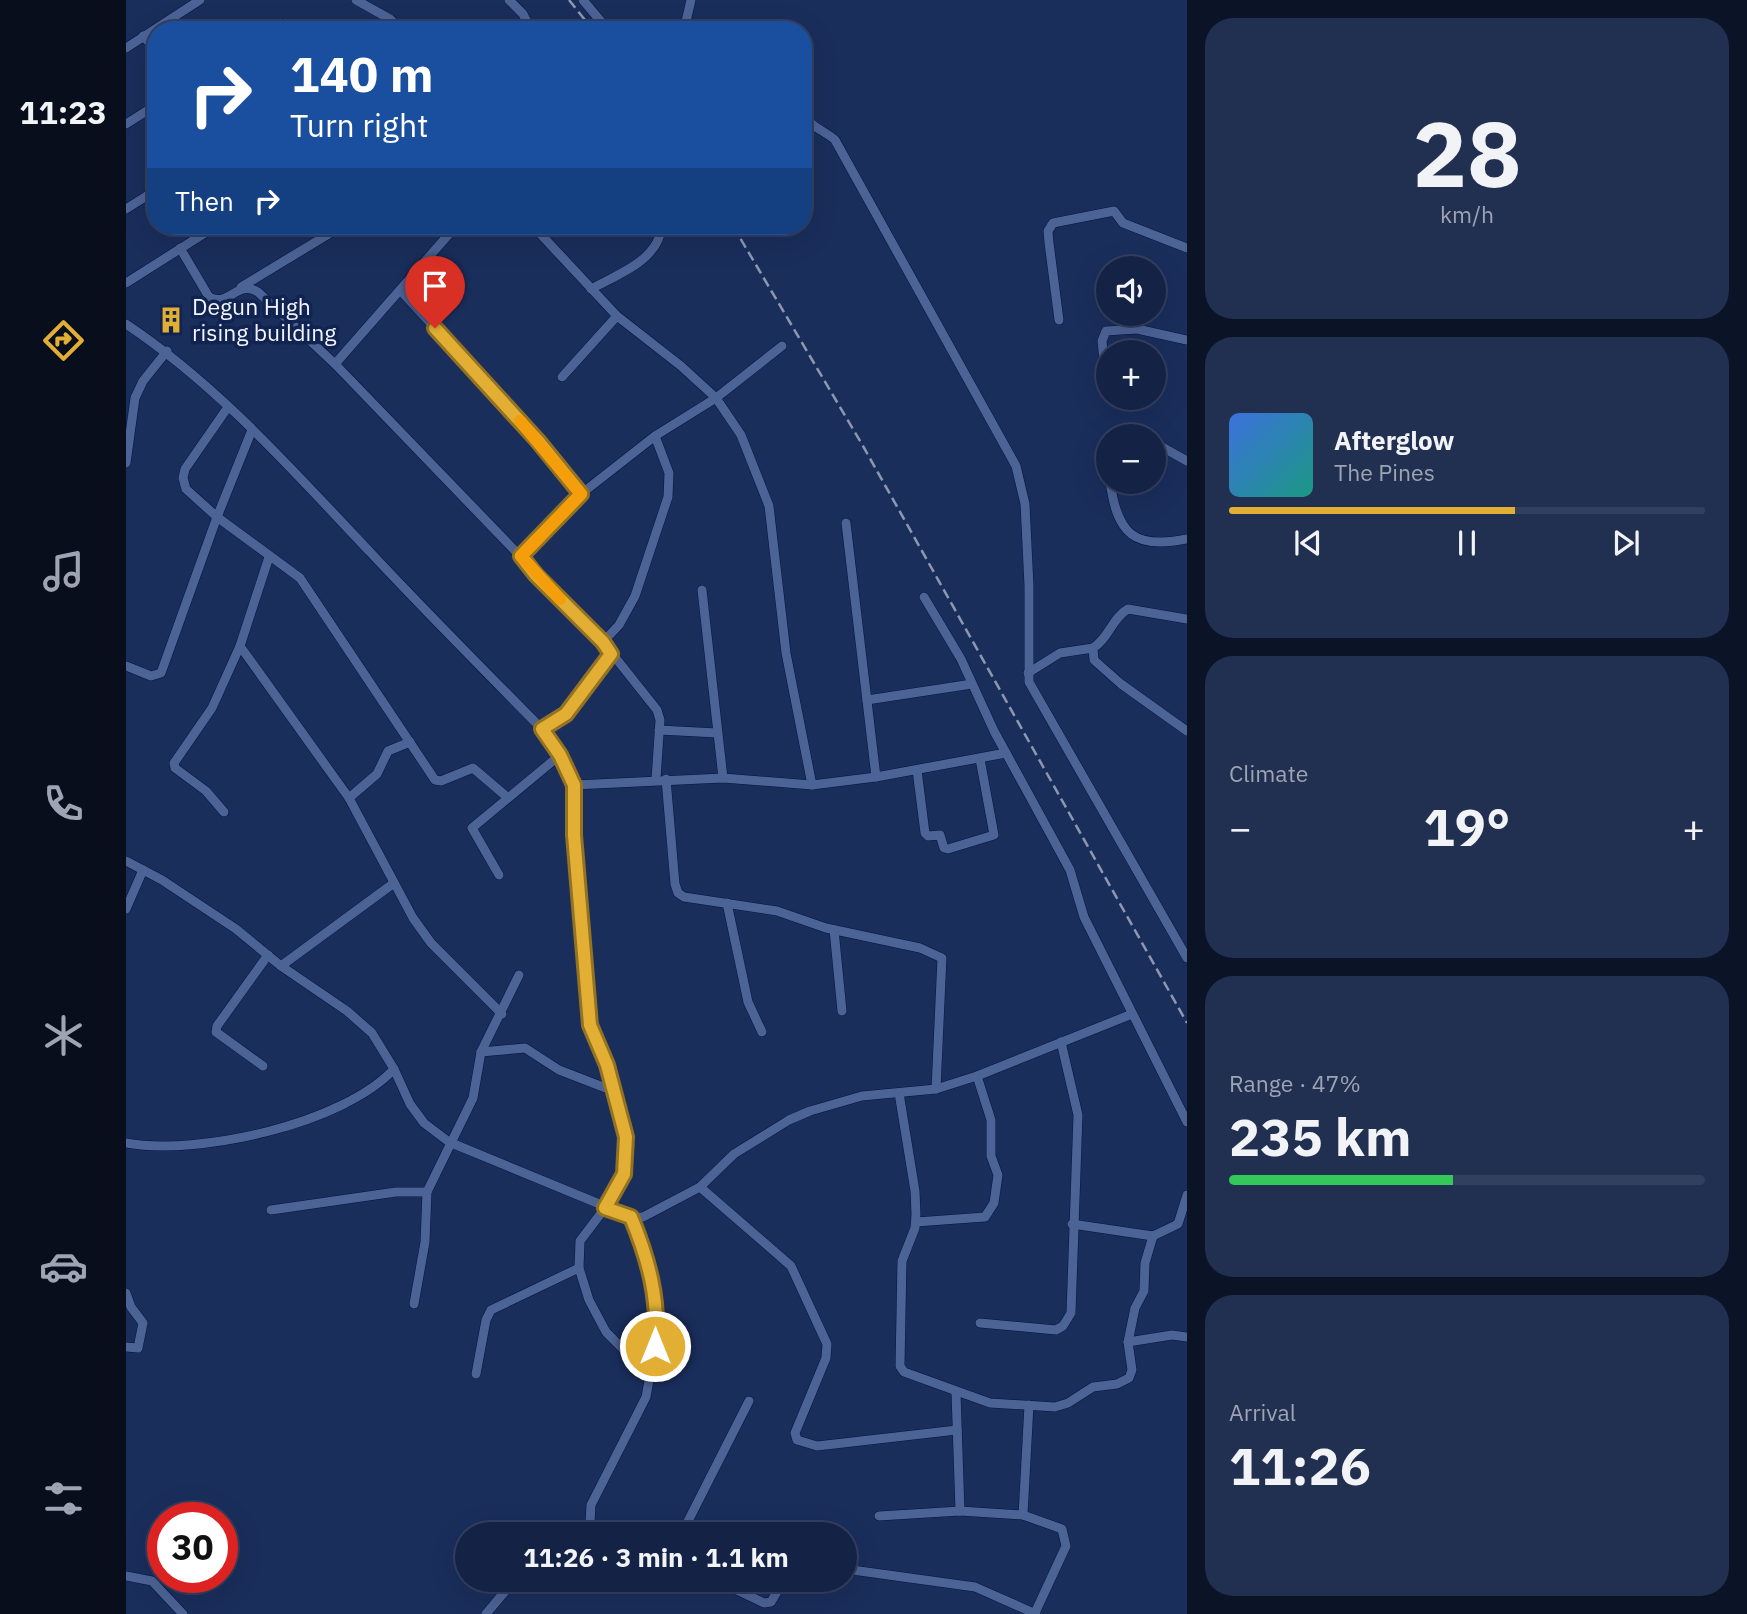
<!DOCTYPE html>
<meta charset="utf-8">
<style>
:root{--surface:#142245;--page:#212f50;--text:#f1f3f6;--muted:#9da4b3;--line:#333f5e;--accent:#e2af34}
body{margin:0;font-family:"IBM Plex Sans",sans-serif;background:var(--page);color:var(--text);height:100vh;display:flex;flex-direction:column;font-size:26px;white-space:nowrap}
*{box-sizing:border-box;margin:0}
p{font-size:23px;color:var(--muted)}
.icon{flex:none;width:38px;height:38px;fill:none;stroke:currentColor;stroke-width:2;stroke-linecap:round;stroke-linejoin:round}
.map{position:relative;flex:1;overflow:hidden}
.side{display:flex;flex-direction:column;gap:18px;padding:18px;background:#0b1326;width:560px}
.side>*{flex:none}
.guide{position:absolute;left:21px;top:21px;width:665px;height:214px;border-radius:28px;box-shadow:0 7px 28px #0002,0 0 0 2px var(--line);background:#1a4fa0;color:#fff;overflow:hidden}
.buttons{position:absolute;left:970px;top:256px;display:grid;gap:14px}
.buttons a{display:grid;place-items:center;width:70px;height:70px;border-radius:50%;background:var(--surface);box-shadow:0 7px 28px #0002,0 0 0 2px var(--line);font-size:35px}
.speed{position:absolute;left:21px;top:1502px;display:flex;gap:14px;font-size:35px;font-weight:700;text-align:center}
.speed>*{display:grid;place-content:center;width:91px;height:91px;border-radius:50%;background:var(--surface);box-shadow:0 7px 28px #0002,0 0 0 2px var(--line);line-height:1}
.speed .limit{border:10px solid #d22;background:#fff;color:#111}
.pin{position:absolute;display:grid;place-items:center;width:60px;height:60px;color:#fff;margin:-72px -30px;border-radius:50% 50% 50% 0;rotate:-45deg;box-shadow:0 0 7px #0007}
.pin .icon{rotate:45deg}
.me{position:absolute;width:77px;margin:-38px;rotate:0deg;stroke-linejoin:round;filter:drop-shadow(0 0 5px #0008)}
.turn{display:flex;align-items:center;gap:24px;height:147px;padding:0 28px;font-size:32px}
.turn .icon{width:91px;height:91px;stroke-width:2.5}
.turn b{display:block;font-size:49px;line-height:60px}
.then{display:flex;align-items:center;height:66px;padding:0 28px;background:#0003;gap:14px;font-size:26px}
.big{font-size:52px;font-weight:700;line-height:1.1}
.side .widget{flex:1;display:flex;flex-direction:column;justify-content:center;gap:10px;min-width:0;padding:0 24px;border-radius:28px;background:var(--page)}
.side .dial{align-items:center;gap:0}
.dial b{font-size:91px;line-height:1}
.song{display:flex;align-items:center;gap:21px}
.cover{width:84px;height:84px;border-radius:10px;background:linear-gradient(135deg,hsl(220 70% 55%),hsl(170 70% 35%))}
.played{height:7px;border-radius:4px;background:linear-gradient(90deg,var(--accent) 60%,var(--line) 60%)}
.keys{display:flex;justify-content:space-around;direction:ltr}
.heat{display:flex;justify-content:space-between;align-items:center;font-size:38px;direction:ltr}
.charge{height:10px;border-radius:5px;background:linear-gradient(90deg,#34c759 47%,var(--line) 0)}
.trip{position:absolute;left:329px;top:1522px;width:402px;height:70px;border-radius:35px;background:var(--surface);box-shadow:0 7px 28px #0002,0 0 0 2px var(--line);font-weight:700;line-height:70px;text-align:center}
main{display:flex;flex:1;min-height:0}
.dock{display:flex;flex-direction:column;width:126px;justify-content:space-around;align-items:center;background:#080e1c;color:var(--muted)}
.dock .icon{width:49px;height:49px}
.dock .active{color:var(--accent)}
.dock b{font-size:32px;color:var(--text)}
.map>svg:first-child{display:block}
</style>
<main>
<nav class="dock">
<b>11:23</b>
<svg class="icon active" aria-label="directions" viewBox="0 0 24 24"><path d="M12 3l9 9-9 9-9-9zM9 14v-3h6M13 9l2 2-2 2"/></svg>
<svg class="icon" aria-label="music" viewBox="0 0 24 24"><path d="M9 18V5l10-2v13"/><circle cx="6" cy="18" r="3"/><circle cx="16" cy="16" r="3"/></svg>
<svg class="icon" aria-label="phone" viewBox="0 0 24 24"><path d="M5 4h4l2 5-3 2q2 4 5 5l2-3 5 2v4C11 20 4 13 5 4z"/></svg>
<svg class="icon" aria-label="climate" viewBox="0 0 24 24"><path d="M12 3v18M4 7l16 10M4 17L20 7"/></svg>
<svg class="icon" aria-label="car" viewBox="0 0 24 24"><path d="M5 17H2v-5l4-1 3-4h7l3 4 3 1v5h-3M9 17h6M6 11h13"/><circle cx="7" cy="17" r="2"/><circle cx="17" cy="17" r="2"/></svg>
<svg class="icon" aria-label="filters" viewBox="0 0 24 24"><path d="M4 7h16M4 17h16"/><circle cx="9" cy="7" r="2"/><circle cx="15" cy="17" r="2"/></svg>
</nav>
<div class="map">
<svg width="1061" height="1614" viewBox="0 0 1061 1614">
<rect width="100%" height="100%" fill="#1a2e5c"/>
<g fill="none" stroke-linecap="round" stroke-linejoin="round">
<g stroke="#051440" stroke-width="10">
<g id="minor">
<polyline points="230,0 264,19 276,30"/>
<polyline points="383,0 397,14 405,30"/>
<polyline points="457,0 482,30"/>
<polyline points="143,30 154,23"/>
<polyline points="558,30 565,0"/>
<polyline points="17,36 30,50"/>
<polyline points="0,48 74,0"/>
<path d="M677,111c4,15 21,19 32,29l181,326 9,38 4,82v96l158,276"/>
<polyline points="0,124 30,105"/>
<polyline points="0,209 30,190"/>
<polyline points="407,226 491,316 555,366 590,398 615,435 643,506 660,653 686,785"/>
<path d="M54,248l29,49c20,11 28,-18 49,-5l77,72 268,278 54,68 3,10 -4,59"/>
<polyline points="0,283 90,226"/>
<polyline points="115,287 216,226"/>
<path d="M465,289c27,-15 67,-28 71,-63"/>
<polyline points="275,291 412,441 455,494 395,556"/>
<polyline points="933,320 923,243 922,231 927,223 988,211 997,223 1061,248"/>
<path d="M0,324c93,62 168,148 245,229 56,60 114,118 171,176l18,26 14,30v50l16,190 17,40 20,72 -3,37 -19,34 -25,33 -1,27 10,32 17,32 20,20 26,12 -6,33 -55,108 -1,18 17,12"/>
<polyline points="209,364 330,226"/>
<polyline points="436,377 491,316"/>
<polyline points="981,390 976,341 980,331 1011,329 1061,340"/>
<polyline points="102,407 59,469 57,478 60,489 91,517 174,578 309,780 315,781 347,768 381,797"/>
<polyline points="992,436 1014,436"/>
<polyline points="1027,442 1061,461"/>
<polyline points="0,463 9,398 17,381 41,351"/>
<path d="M984,481c7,53 24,69 77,58"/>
<polyline points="455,494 529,436 590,398 656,346"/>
<polyline points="720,523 750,777"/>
<polyline points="576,590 597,778"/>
<polyline points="798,597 835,659 868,731 944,870 958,917 1061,1122"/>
<path d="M1061,619l-59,-10c-16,9 -19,29 -35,39l1,12 27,24 66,47"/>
<polyline points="477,642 493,625 509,596 542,497 543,473 529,436"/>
<polyline points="114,646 223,798 287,918 305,943 376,1014"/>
<polyline points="0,666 25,676 35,673 91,517 126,430"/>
<polyline points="902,673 934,653 967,648"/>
<polyline points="741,700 846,684"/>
<polyline points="416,729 440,714 485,654"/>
<polyline points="533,730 591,733"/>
<polyline points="791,770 799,833 802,836 814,835 818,848 822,849 868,835 854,759"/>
<polyline points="540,779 549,884 552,893 558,897 651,911 700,928 794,948 816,958 810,1089"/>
<polyline points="448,785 597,778 686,785 750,777 880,753"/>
<polyline points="223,798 251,774 262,751 284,742"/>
<polyline points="98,812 80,791 49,768 48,763 86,708 114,646 143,557"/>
<polyline points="0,861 36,880 110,929 155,966 221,1011 246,1033 268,1069 284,1104 298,1123 323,1142 505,1217 517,1217 574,1187 608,1154 663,1120 684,1111 736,1096 810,1089 851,1076 1006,1014"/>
<polyline points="373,875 346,828 434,755"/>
<polyline points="601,903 622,1002 636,1032"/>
<polyline points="0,909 17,870"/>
<polyline points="708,930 716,1011"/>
<polyline points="155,966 268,883"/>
<polyline points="355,1052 399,1048 433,1070 490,1092"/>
<polyline points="137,1066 90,1032 91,1026 142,955"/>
<polyline points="773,1093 789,1191 790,1214 789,1228 776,1261 774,1366 778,1372 864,1403 929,1407 942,1403 967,1387 991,1384 1003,1378 1006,1370 1002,1342 1009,1308 1018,1291 1019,1263 1027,1236"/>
<path d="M0,1143c72,13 217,-19 268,-74"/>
<polyline points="574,1187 665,1266 701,1344 700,1358 669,1433 671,1440 691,1446 831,1430"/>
<polyline points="145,1210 270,1192 301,1192"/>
<path d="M505,1217c19,46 32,96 21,147"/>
<polyline points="790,1222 859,1217 868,1203 872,1175 865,1156 865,1120 851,1076"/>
<polyline points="946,1224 1027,1236 1052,1224 1061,1195"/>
<polyline points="0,1293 5,1307 17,1323 12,1348 0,1347"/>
<polyline points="288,1304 299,1242 301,1192 347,1098 355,1052 393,975"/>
<polyline points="854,1323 930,1330 937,1326 945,1313 952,1115 935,1042"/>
<polyline points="1002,1342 1046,1335 1061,1337"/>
<polyline points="350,1374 360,1320 365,1310 453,1268"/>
<polyline points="830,1393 834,1511"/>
<polyline points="897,1515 903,1405"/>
<polyline points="753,1516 834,1511 897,1515 936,1529 940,1546 909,1613"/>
<polyline points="447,1535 464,1523"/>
<polyline points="555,1535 623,1401"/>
<polyline points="719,1569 849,1587 910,1614"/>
<polyline points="0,1576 26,1581 57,1614"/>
<polyline points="590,1580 638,1603 645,1602 658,1580"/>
<polyline points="360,1614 386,1583 393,1580"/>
</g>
</g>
<use href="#minor" stroke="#4c6396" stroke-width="9"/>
<g stroke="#8d98b0" stroke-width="2.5" stroke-dasharray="10 5" stroke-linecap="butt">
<polyline points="443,0 467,30"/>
<polyline points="607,226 737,446 1061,1023"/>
</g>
</g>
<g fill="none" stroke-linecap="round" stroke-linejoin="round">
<g stroke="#937222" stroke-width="18">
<path id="route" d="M309,328l103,113 43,53 -60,62 15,19 67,67 8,12 -45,60 -24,15 18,26 14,30v50l16,190 17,40 19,72 -2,37 -19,34 26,9c17,41 29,83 24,129"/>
</g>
<use href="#route" stroke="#e2af34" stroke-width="12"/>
<polyline stroke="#f59e0b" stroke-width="12" points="394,421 455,494 395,556 434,599"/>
</g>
<defs>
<g id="building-bare" transform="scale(2.1)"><path d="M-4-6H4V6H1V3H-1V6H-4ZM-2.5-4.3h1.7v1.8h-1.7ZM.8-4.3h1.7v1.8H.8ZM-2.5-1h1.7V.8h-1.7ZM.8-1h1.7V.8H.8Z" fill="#e2af34" stroke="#112351" stroke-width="2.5" paint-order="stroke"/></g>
</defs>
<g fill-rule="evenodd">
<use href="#building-bare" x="45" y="320"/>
</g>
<g text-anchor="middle" stroke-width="7" stroke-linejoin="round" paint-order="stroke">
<g font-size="23" fill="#f1f4fa" stroke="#112351" text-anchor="start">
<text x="66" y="315">Degun High<tspan x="66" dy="26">rising building</tspan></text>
</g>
</g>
</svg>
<div class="buttons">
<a><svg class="icon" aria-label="sound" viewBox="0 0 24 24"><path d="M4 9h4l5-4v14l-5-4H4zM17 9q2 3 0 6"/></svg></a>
<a>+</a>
<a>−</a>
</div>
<div class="speed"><div class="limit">30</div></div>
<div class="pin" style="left:309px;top:328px;background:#d93025"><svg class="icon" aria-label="arrive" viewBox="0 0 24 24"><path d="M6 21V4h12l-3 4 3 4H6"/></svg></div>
<svg class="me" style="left:529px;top:1346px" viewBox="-20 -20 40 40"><circle r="17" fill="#e2af34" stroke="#fff" stroke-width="3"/><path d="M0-11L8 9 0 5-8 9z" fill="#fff"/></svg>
<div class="trip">11:26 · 3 min · 1.1 km</div>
<div class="guide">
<div class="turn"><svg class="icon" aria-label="right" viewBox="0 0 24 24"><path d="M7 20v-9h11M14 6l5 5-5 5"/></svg><div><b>140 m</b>Turn right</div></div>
<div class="then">Then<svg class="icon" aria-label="right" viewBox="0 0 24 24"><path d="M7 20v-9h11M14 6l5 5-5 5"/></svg></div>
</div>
</div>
<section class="side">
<div class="widget dial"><b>28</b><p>km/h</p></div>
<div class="widget">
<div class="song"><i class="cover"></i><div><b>Afterglow</b><p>The Pines</p></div></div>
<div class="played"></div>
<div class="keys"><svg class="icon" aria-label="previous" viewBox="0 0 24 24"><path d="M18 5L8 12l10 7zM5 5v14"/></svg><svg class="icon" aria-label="pause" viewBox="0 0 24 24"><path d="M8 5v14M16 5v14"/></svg><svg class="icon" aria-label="next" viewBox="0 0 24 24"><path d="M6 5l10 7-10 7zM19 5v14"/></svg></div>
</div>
<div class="widget"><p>Climate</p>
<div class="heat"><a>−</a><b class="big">19°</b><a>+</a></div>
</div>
<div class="widget"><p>Range · 47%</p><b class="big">235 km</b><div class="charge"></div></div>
<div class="widget"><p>Arrival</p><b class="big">11:26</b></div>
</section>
</main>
